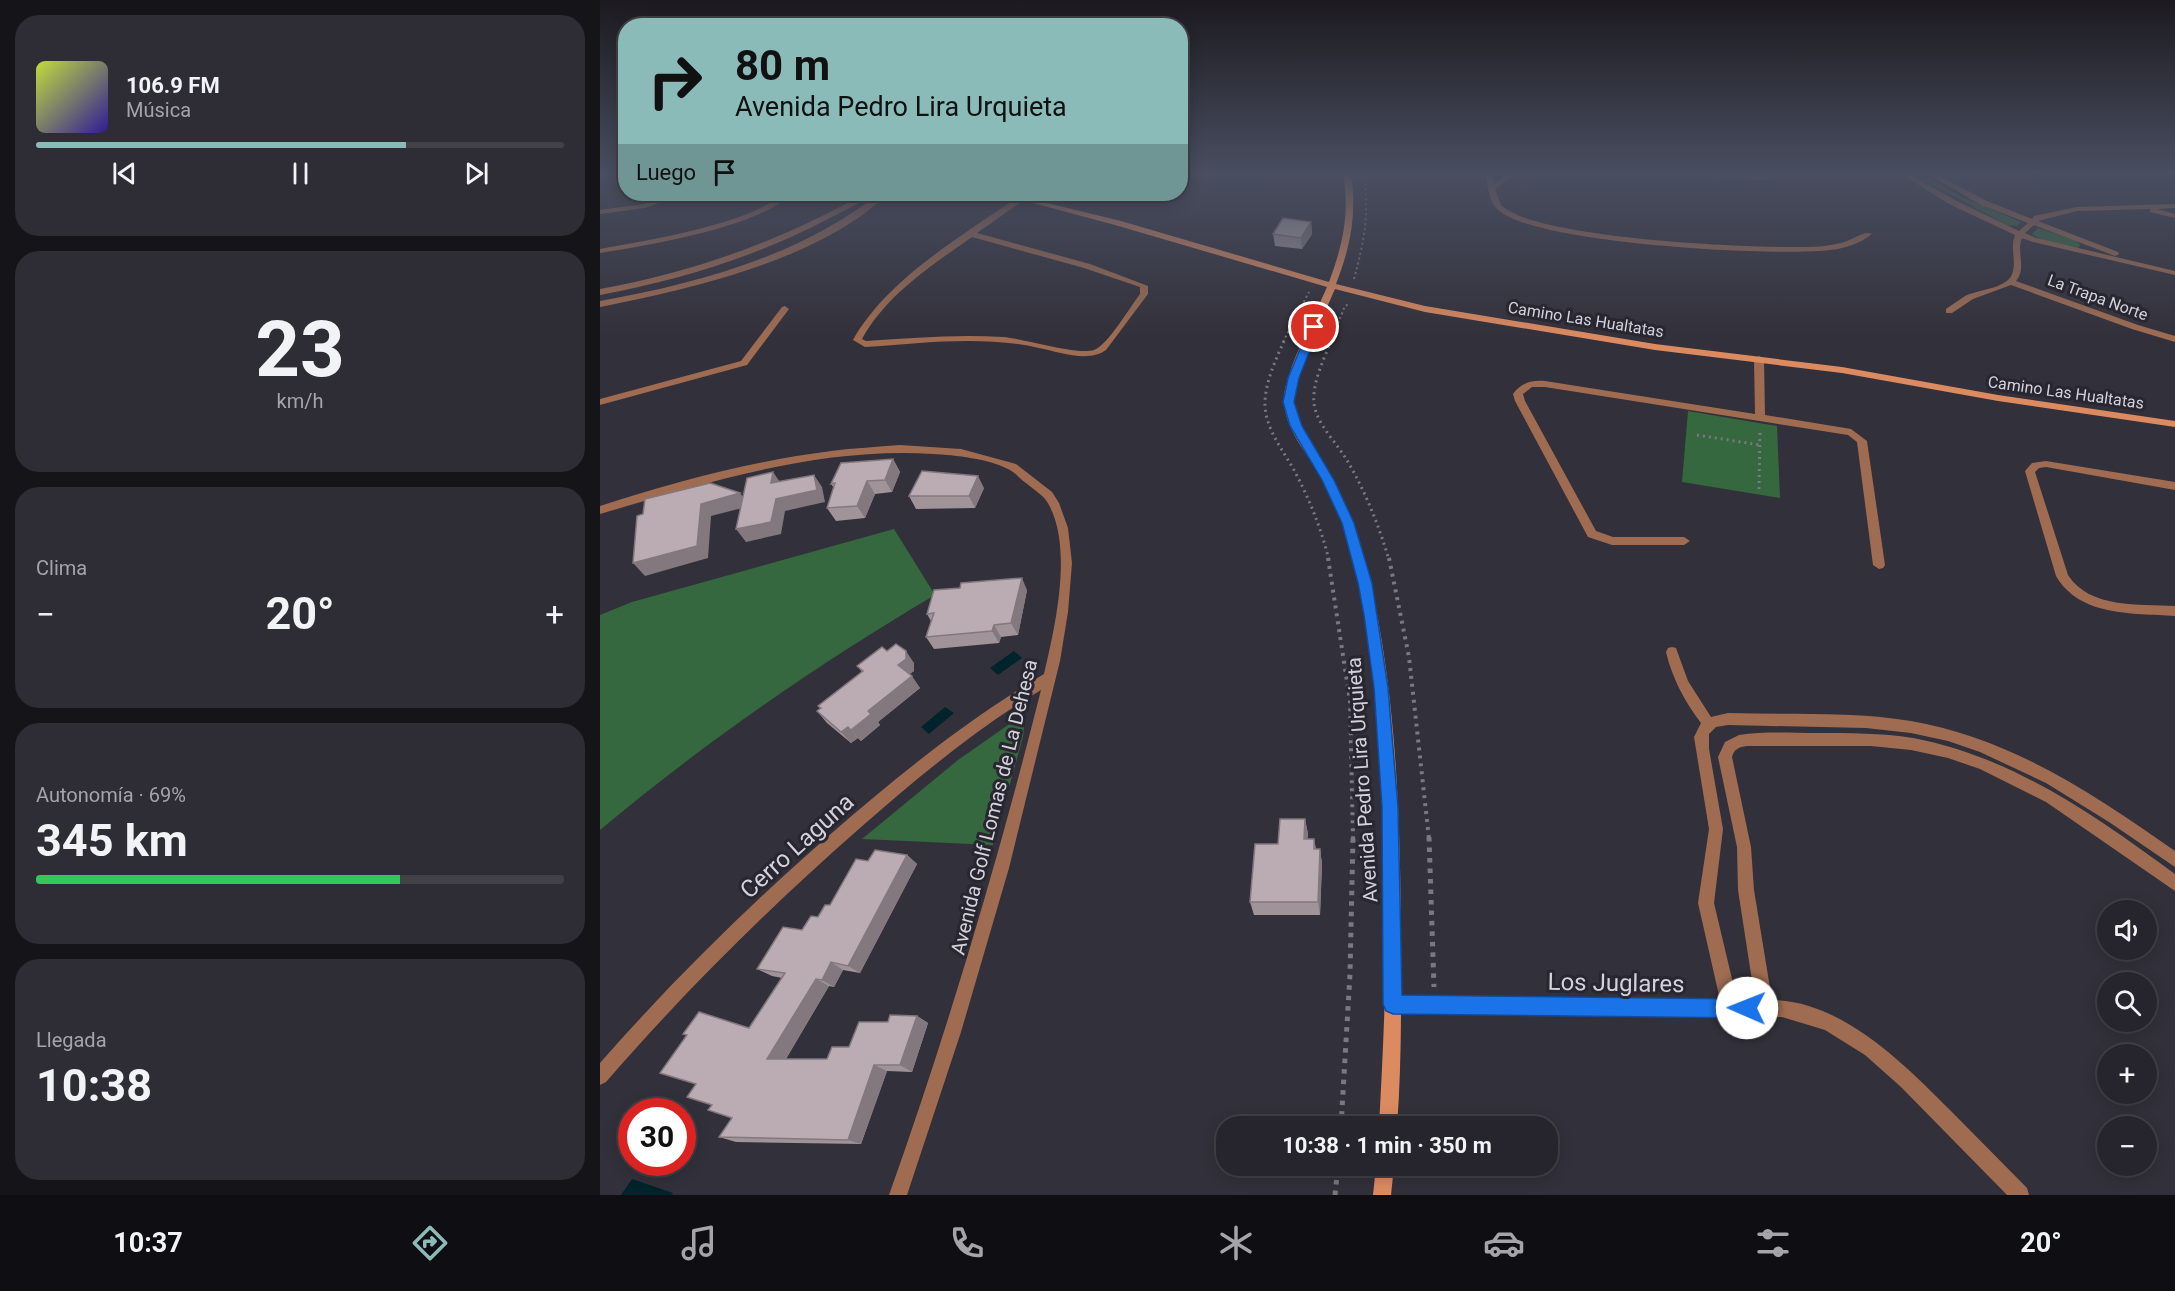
<!DOCTYPE html>
<html lang="es">
<meta charset="utf-8">
<style>
:root{--surface:#26242c;--page:#2e2c34;--text:#f1f3f6;--muted:#a4a4a9;--line:#424148;--accent:#8bbbb9}
body{margin:0;font-family:Roboto,sans-serif;background:var(--page);color:var(--text);height:100vh;display:flex;flex-direction:column;font-size:22px;white-space:nowrap}
*{box-sizing:border-box;margin:0}
p{font-size:20px;color:var(--muted)}
.icon{flex:none;width:33px;height:33px;fill:none;stroke:currentColor;stroke-width:2;stroke-linecap:round;stroke-linejoin:round}
.map{position:relative;flex:1;overflow:hidden}
.details{display:flex;flex-direction:column;gap:15px;padding:15px;background:#151418;width:600px}
.details>*{flex:none}
.guide{position:absolute;left:18px;top:18px;width:570px;height:183px;border-radius:24px;box-shadow:0 3px 15px #0003,0 0 0 2px var(--line);background:#8bbbb9;color:#111;overflow:hidden}
.buttons{position:absolute;left:1497px;top:900px;display:grid;gap:12px}
.buttons a{display:grid;place-items:center;width:60px;height:60px;border-radius:50%;background:var(--surface);box-shadow:0 3px 15px #0003,0 0 0 2px var(--line);font-size:30px}
.speed{position:absolute;left:18px;top:1098px;display:flex;gap:12px;font-size:30px;font-weight:700;text-align:center}
.speed>*{display:grid;place-content:center;width:78px;height:78px;border-radius:50%;background:var(--surface);box-shadow:0 3px 15px #0003,0 0 0 2px var(--line);line-height:1}
.speed .limit{border:9px solid #d22;background:#fff;color:#111}
.pin{position:absolute;display:grid;place-items:center;width:51px;height:51px;color:#fff;margin:-26px;border:3px solid #fff;border-radius:50%;box-shadow:0 2px 6px #0007}
.me{position:absolute;width:66px;margin:-33px;rotate:271deg;stroke-linejoin:round;filter:drop-shadow(0 0 4px #0008)}
.turn{display:flex;align-items:center;gap:21px;height:126px;padding:0 18px;font-size:27px}
.turn .icon{width:78px;height:78px;stroke-width:2.5}
.turn b{display:block;font-size:42px;line-height:51px}
.then{display:flex;align-items:center;height:57px;padding:0 18px;background:#0003;gap:12px;font-size:22px}
.big{font-size:45px;font-weight:700;line-height:1.1}
.details .card{flex:1;display:flex;flex-direction:column;justify-content:center;gap:9px;min-width:0;padding:0 21px;border-radius:24px;background:var(--page)}
.details .dial{align-items:center;gap:0}
.dial b{font-size:78px;line-height:1}
.song{display:flex;align-items:center;gap:18px}
.cover{width:72px;height:72px;border-radius:9px;background:linear-gradient(135deg,hsl(70 70% 55%),hsl(250 70% 35%))}
.played{height:6px;border-radius:3px;background:linear-gradient(90deg,var(--accent) 70%,var(--line) 70%)}
.keys{display:flex;justify-content:space-around;direction:ltr}
.heat{display:flex;justify-content:space-between;align-items:center;font-size:33px;direction:ltr}
.charge{height:9px;border-radius:4px;background:linear-gradient(90deg,#34c759 69%,var(--line) 0)}
.trip{position:absolute;left:616px;top:1116px;width:342px;height:60px;border-radius:24px;background:var(--surface);box-shadow:0 3px 15px #0003,0 0 0 2px var(--line);font-weight:700;line-height:60px;text-align:center}
.menu{display:flex;height:96px;justify-content:space-around;align-items:center;background:#0f0e12;color:var(--muted)}
.menu .icon{width:42px;height:42px}
.menu .selected{color:var(--accent)}
.menu b{font-size:27px;color:var(--text)}
main{display:flex;flex:1;min-height:0}
.map>svg:first-child{display:block}
</style>
<main>
<section class="details">
<div class="card">
<div class="song"><i class="cover"></i><div><b>106.9 FM</b><p>Música</p></div></div>
<div class="played"></div>
<div class="keys"><svg class="icon" aria-label="previous" viewBox="0 0 24 24"><path d="M18 5L8 12l10 7zM5 5v14"/></svg><svg class="icon" aria-label="pause" viewBox="0 0 24 24"><path d="M8 5v14M16 5v14"/></svg><svg class="icon" aria-label="next" viewBox="0 0 24 24"><path d="M6 5l10 7-10 7zM19 5v14"/></svg></div>
</div>
<div class="card dial"><b>23</b><p>km/h</p></div>
<div class="card"><p>Clima</p>
<div class="heat"><a>−</a><b class="big">20°</b><a>+</a></div>
</div>
<div class="card"><p>Autonomía · 69%</p><b class="big">345 km</b><div class="charge"></div></div>
<div class="card"><p>Llegada</p><b class="big">10:38</b></div>
</section>
<div class="map">
<svg width="1575" height="1195" viewBox="0 0 1575 1195">
<rect width="100%" height="100%" fill="#32303a"/>
<g fill="#35683e">
<polygon points="1309,172 1319,172 1362,197 1421,222 1417,226 1407,225"/>
<path d="M1438,228l38,12 4,5 -2,3c-15,-1 -34,-5 -46,-14z"/>
<polygon points="1088,411 1177,426 1180,498 1082,482"/>
<path d="M294,529l41,66c-117,69 -231,148 -335,235v-215l32,-13z"/>
<polygon points="418,718 417,725 424,727 423,737 393,845 262,839 358,760"/>
</g>
<g fill="#00242b">
<polygon points="414,651 422,658 398,675 390,668"/>
<polygon points="345,707 354,713 329,734 321,727"/>
<polygon points="32,1179 73,1193 72,1195 21,1195"/>
</g>
<g fill="none" stroke-linecap="round" stroke-linejoin="round">
<g stroke="#7a7881" stroke-width="2" stroke-dasharray="2 3" stroke-linecap="butt">
<polyline points="356,194 393,201"/>
<path d="M754,279c11,-41 15,-64 10,-107"/>
<polyline points="683,342 709,292"/>
<polyline points="730,342 745,306 749,304"/>
</g>
<g stroke="#7a7881" stroke-width="3" stroke-dasharray="2 4" stroke-linecap="butt">
<path d="M684,341c-9,20 -20,44 -19,66 2,24 18,43 29,63 15,28 27,58 35,90"/>
<path d="M731,341c-7,18 -19,42 -17,62 2,21 24,41 34,59 18,31 31,64 41,98"/>
<polyline points="1097,435 1160,445"/>
<polyline points="1159,489 1160,429"/>
</g>
<g stroke="#7a7881" stroke-width="4" stroke-dasharray="3 5" stroke-linecap="butt">
<polyline points="728,558 750,701 753,839"/>
<polyline points="789,558 809,657 829,839"/>
</g>
<g stroke="#7a7881" stroke-width="5" stroke-dasharray="4.5 6" stroke-linecap="butt">
<polyline points="829,837 834,987"/>
<polyline points="741,1126 750,974 753,837"/>
<polyline points="735,1195 738,1166"/>
</g>
<g fill="#9f6c51" fill-rule="evenodd">
<path d="M885,172h7l2,11 16,-11h8l-23,17 6,16c34,34 248,43 301,42 15,0 31,-1 45,-6 8,-3 18,-11 25,-7 -11,9 -28,15 -42,16 -56,7 -294,-6 -332,-40 -10,-9 -10,-25 -13,-38z"/>
<polygon points="1077,172 1163,176 1174,172 1184,172 1164,180 1080,174"/>
<path d="M1298,172h8l49,28 64,31 9,-8 -47,-18 -57,-33h8l55,29 45,18 2,-3 43,-9 98,-3v4l-18,1 18,5v4l-25,-6v-3l-73,2 -39,10 80,31 1,2 -4,2 -81,-31 -9,8 11,5 139,33v4l-142,-33 -11,-4c-6,14 5,30 -6,43l122,44 37,11v6l-43,-13 -121,-44 -38,14 -21,14h-6v-4c6,-4 13,-9 19,-13 13,-7 45,-7 48,-25 3,-12 -3,-24 2,-36l-66,-31z"/>
<polygon points="74,194 84,194 45,208 0,214 0,210 44,204"/>
<path d="M182,194h8c-29,33 -145,52 -190,59v-4c45,-8 151,-25 182,-55z"/>
<path d="M264,194h8c-14,11 -33,19 -48,27 -71,37 -146,59 -224,74v-6c94,-17 180,-48 264,-95z"/>
<path d="M279,194h8c-65,65 -199,96 -287,113v-6c100,-18 198,-45 279,-107z"/>
<path d="M420,196l7,2 -50,35 113,31 58,22v8l-42,56c-18,13 -47,2 -67,-2 -56,-13 -117,-5 -174,-1l-12,-7c34,-61 110,-105 167,-144zM372,237l112,31 56,19v7c-10,13 -32,51 -46,56 -18,5 -69,-11 -91,-13 -45,-3 -91,1 -137,4l-4,-2c24,-44 70,-74 110,-102z"/>
<polygon points="185,306 189,309 147,365 0,405 0,399 141,361 182,307"/>
<path d="M1159,356l5,3 1,56 86,14 16,12 18,124 -2,3 -4,1 -6,-4 -16,-123 -9,-7 -303,-48h-13l-9,7 2,7 71,130 17,6h71l6,4 -6,4h-72l-24,-8 -73,-136 -2,-7c8,-11 18,-14 32,-13l210,33 -1,-55z"/>
<path d="M300,445l61,4 55,15 36,28 7,11 9,25 4,35 -4,49 -8,49 -51,207 -48,164 -54,163h-18c59,-166 109,-334 152,-505 -65,39 -124,88 -181,138 -90,79 -175,163 -254,254l-6,3v-22c72,-82 150,-159 233,-231 67,-58 135,-113 211,-158 11,-47 29,-124 5,-169 -5,-10 -15,-15 -23,-22 -6,-4 -11,-11 -18,-14 -19,-10 -53,-14 -75,-15 -115,-7 -224,28 -333,60v-8c76,-25 153,-45 231,-55 23,-3 46,-4 69,-6z"/>
<path d="M1446,461l129,21v8l-129,-23 -7,1 -4,4 33,103c22,34 71,29 107,31v10c-42,-3 -95,1 -119,-40l-31,-105 7,-8z"/>
<path d="M1072,647l4,1 12,33 23,36 17,-4c61,2 123,-2 183,8 99,17 183,73 264,130v16l-66,-45 -63,-39 -66,-31 -32,-11 -37,-8 -45,-5 -138,-3 -12,2 -7,7v15l14,80 -9,74 23,97h18l-17,-110 -1,-43 -19,-90 7,-15 14,-7c25,-4 53,-2 78,-2 32,0 64,0 96,5 100,19 181,77 262,136v17l-129,-89 -66,-33 -32,-11 -37,-8 -40,-4h-124c-8,1 -13,3 -15,11l19,90 3,43 18,110c70,1 131,63 177,109 26,26 52,53 78,79l2,7h-22l-106,-108 -36,-32 -40,-25 -43,-13 -389,-5 -6,-2 -2,-6 2,-6 6,-2 327,4 -22,-97 11,-74 -15,-92 7,-14c-16,-21 -29,-45 -35,-71l2,-4z"/>
</g>
<g fill="#dc8b60" fill-rule="evenodd">
<path d="M743,172h8c6,42 0,73 -15,112l89,22 230,38 187,23 156,28 177,26v6l-177,-26 -156,-28 -187,-23 -230,-38 -90,-23c-11,26 -43,89 -41,114 2,29 26,52 39,76 16,29 28,61 35,93 28,117 32,240 33,360 0,65 1,130 -4,194h-18c10,-179 15,-365 -20,-542 -7,-36 -19,-70 -36,-103 -13,-25 -38,-50 -39,-80 -1,-26 32,-88 43,-114l-212,-62 -116,-31h11l111,27 208,61c14,-38 21,-69 14,-110z"/>
<polygon points="776,1166 794,1166 791,1195 773,1195"/>
</g>
</g>
<g fill="#a09499">
<polygon points="711,222 712,234 702,249 675,246 673,234"/>
<polygon points="293,459 300,472 292,492 275,494 265,518 236,521 227,508 234,488 231,484"/>
<polygon points="384,488 375,508 316,509 309,496"/>
<polygon points="427,590 418,635 401,637 399,643 334,649 326,637 331,621 327,614"/>
<polygon points="287,651 314,663 314,671 309,674 320,688 278,722 280,725 261,741 258,738 251,743 227,723 217,711 220,709 218,706 262,672 257,666"/>
<polygon points="705,819 708,834 707,839 714,839 716,849 720,849 722,864 720,915 654,915 650,902"/>
<polygon points="307,855 317,864 260,973 243,970 234,987 229,986 186,1059 227,1059 249,1047 288,1022 317,1016 328,1023 312,1072 287,1071 261,1144 136,1142 119,1137 132,1118 112,1105 95,1084 60,1073 149,1028 182,978 172,976 157,969 218,917 230,905 268,861"/>
</g>
<g fill="#82787d">
<polygon points="711,222 712,234 702,249 701,238"/>
<polygon points="293,459 300,472 292,492 285,480"/>
<polygon points="173,472 182,485 171,483"/>
<polygon points="214,475 222,487 225,502 185,511 181,534 146,542 136,529 176,499"/>
<polygon points="378,476 384,488 375,508 369,496"/>
<polygon points="267,481 275,494 265,518 257,506"/>
<polygon points="140,493 150,506 111,516 108,558 45,576 33,563 101,504"/>
<polygon points="422,578 427,590 418,635 411,623"/>
<polygon points="394,625 401,637 399,643 392,631"/>
<polygon points="306,651 314,663 314,671 306,677 298,665"/>
<polygon points="312,676 320,688 278,722 280,725 261,741 251,730 268,711"/>
<polygon points="248,727 258,738 251,743 241,732"/>
<polygon points="705,819 708,834 706,854 704,839"/>
<polygon points="720,849 722,864 720,915 718,902"/>
<polygon points="307,855 317,864 260,973 248,966"/>
<polygon points="231,962 243,970 234,987 222,980"/>
<polygon points="216,979 229,986 182,1065 167,1059"/>
<polygon points="317,1016 328,1023 312,1072 300,1065"/>
<polygon points="274,1065 287,1071 261,1144 248,1140"/>
</g>
<g fill="#baacb2" stroke="#82787d" stroke-width="1.5">
<polygon points="683,218 711,222 701,238 673,234"/>
<polygon points="293,459 285,480 267,481 257,506 227,508 235,483 231,484 241,463"/>
<polygon points="322,471 378,476 369,496 309,496"/>
<polygon points="173,472 171,483 214,475 217,490 176,499 171,522 136,529 147,478"/>
<polygon points="110,483 140,493 101,504 97,546 33,563 37,516 43,514 45,499"/>
<polygon points="422,578 411,623 394,625 392,631 326,637 334,613 327,614 334,590 360,588 361,583"/>
<polygon points="296,644 306,651 306,659 298,665 312,676 268,711 271,714 251,730 248,727 241,732 217,711 221,708 218,706 263,671 257,666 282,647 287,651"/>
<polygon points="680,819 705,819 704,839 714,839 714,849 720,849 718,902 650,902 655,844 678,844"/>
<polygon points="275,850 307,855 248,966 231,962 222,980 216,979 167,1059 227,1059 232,1047 249,1047 259,1022 288,1022 290,1015 317,1016 300,1065 274,1065 248,1140 119,1137 132,1118 108,1110 112,1105 87,1097 96,1084 60,1073 87,1035 83,1034 99,1012 149,1028 185,973 157,969 183,927 202,930 211,916 218,917 225,905 230,905 256,859 268,861"/>
</g>
<linearGradient id="sky" x2="0" y2="1"><stop stop-color="#1c1a20"/><stop offset="0.51" stop-color="#494e60"/><stop offset="1" stop-color="#494e60" stop-opacity="0"/></linearGradient>
<rect width="1575" height="339" fill="url(#sky)"/>
<polygon fill="#1a73e8" stroke="#114b97" stroke-width="1.5" points="710,325 719,327 699,378 694,402 702,426 734,480 754,523 772,583 788,688 798,807 802,995 1147,999 1154,1002 1157,1008 1154,1015 1147,1018 793,1014 786,1011 783,1004 782,807 774,688 764,615 758,583 742,523 722,480 690,426 683,402 688,378"/>
<g text-anchor="middle" stroke-width="6" stroke-linejoin="round" paint-order="stroke">
<g font-size="16" fill="#d3d2d9" stroke="#282630">
<text transform="translate(1498 297) rotate(20)" y="6">La Trapa Norte</text>
<text transform="translate(986 319) rotate(9)" y="6">Camino Las Hualtatas</text>
<text transform="translate(1466 392) rotate(8)" y="6">Camino Las Hualtatas</text>
</g>
<g font-size="20" fill="#d3d2d9" stroke="#282630">
<text transform="translate(762 780) rotate(-94)" y="7">Avenida Pedro Lira Urquieta</text>
<text transform="translate(394 807) rotate(-76)" y="7">Avenida Golf Lomas de La Dehesa</text>
</g>
<g font-size="24" fill="#d3d2d9" stroke="#282630">
<text transform="translate(197 846) rotate(-42)" y="8">Cerro Laguna</text>
<text transform="translate(1016 983) rotate(1)" y="8">Los Juglares</text>
</g>
</g>
</svg>
<div class="buttons">
<a><svg class="icon" aria-label="sound" viewBox="0 0 24 24"><path d="M4 9h4l5-4v14l-5-4H4zM17 9q2 3 0 6"/></svg></a>
<a><svg class="icon" aria-label="search" viewBox="0 0 24 24"><circle cx="10" cy="10" r="6"/><path d="M15 15l6 6"/></svg></a>
<a>+</a>
<a>−</a>
</div>
<div class="speed"><div class="limit">30</div></div>
<div class="pin" style="left:714px;top:327px;background:#d93025"><svg class="icon" aria-label="arrive" viewBox="0 0 24 24"><path d="M6 21V4h12l-3 4 3 4H6"/></svg></div>
<svg class="me" style="left:1147px;top:1008px" viewBox="-20 -20 40 40"><circle r="19" fill="#fff"/><path d="M0-13L10 11 0 6-10 11z" fill="#1a73e8"/></svg>
<div class="trip">10:38 · 1 min · 350 m</div>
<div class="guide">
<div class="turn"><svg class="icon" aria-label="right" viewBox="0 0 24 24"><path d="M7 20v-9h11M14 6l5 5-5 5"/></svg><div><b>80 m</b>Avenida Pedro Lira Urquieta</div></div>
<div class="then">Luego<svg class="icon" aria-label="arrive" viewBox="0 0 24 24"><path d="M6 21V4h12l-3 4 3 4H6"/></svg></div>
</div>
</div>
</main>
<nav class="menu">
<b>10:37</b>
<svg class="icon selected" aria-label="directions" viewBox="0 0 24 24"><path d="M12 3l9 9-9 9-9-9zM9 14v-3h6M13 9l2 2-2 2"/></svg>
<svg class="icon" aria-label="music" viewBox="0 0 24 24"><path d="M9 18V5l10-2v13"/><circle cx="6" cy="18" r="3"/><circle cx="16" cy="16" r="3"/></svg>
<svg class="icon" aria-label="phone" viewBox="0 0 24 24"><path d="M5 4h4l2 5-3 2q2 4 5 5l2-3 5 2v4C11 20 4 13 5 4z"/></svg>
<svg class="icon" aria-label="climate" viewBox="0 0 24 24"><path d="M12 3v18M4 7l16 10M4 17L20 7"/></svg>
<svg class="icon" aria-label="car" viewBox="0 0 24 24"><path d="M5 17H2v-5l4-1 3-4h7l3 4 3 1v5h-3M9 17h6M6 11h13"/><circle cx="7" cy="17" r="2"/><circle cx="17" cy="17" r="2"/></svg>
<svg class="icon" aria-label="filters" viewBox="0 0 24 24"><path d="M4 7h16M4 17h16"/><circle cx="9" cy="7" r="2"/><circle cx="15" cy="17" r="2"/></svg>
<b>20°</b>
</nav>
